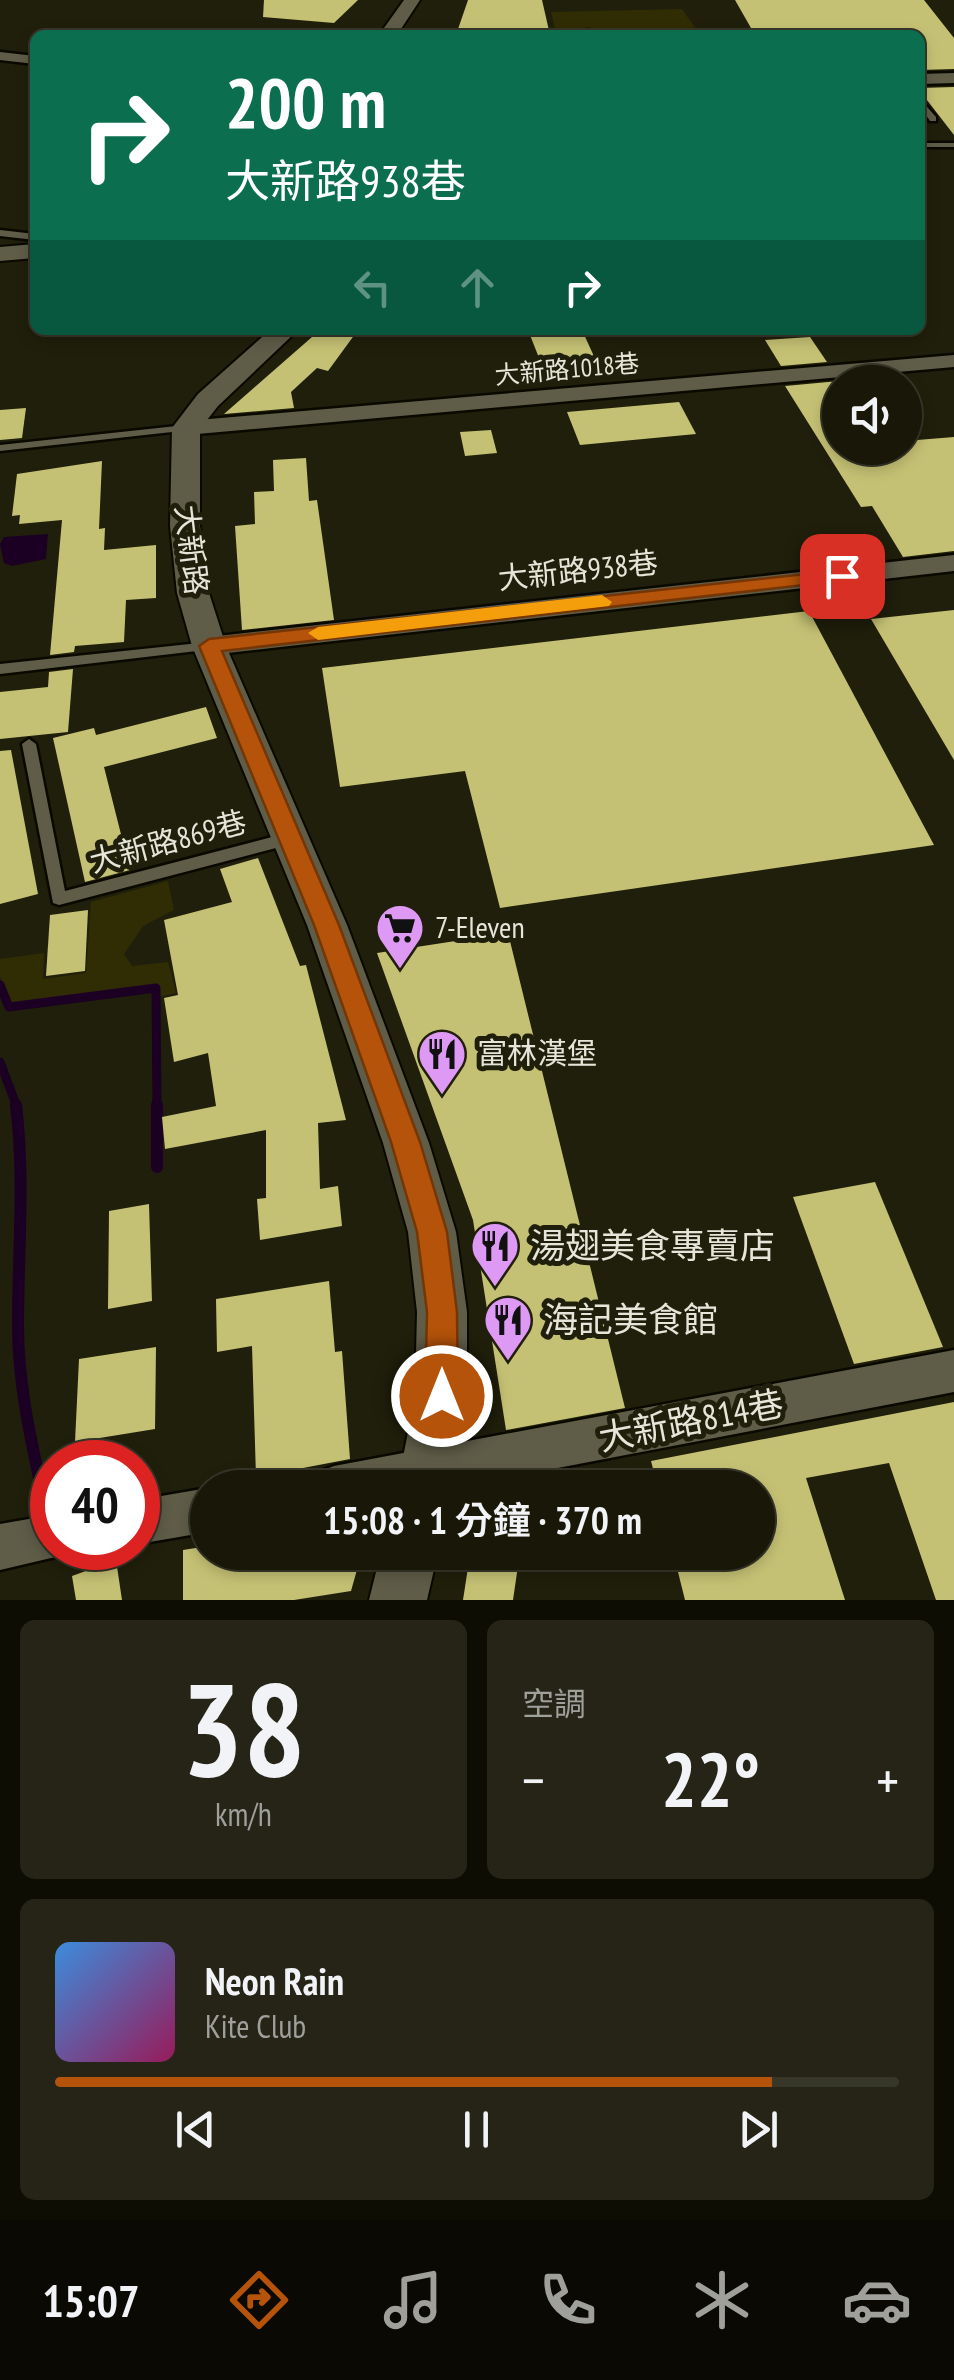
<!DOCTYPE html>
<html lang="zh-TW">
<meta charset="utf-8">
<style>
:root{--surface:#181708;--page:#252416;--text:#f1f3f6;--muted:#9f9f9c;--line:#363629;--accent:#b45309}
body{margin:0;font-family:"PT Sans Narrow","Noto Sans TC",sans-serif;background:var(--page);color:var(--text);height:100vh;display:flex;flex-direction:column;font-size:38px;white-space:nowrap}
*{box-sizing:border-box;margin:0}
p{font-size:32px;color:var(--muted)}
.icon{flex:none;width:55px;height:55px;fill:none;stroke:currentColor;stroke-width:2;stroke-linecap:round;stroke-linejoin:round}
.map{position:relative;height:1600px;overflow:hidden}
.side{display:flex;flex-direction:column;gap:20px;padding:20px;background:#0d0d04;flex:1}
.side>*{flex:none}
.banner{position:absolute;left:30px;top:30px;width:895px;height:305px;border-radius:15px;box-shadow:0 5px 15px #0003,0 0 0 2px var(--line);background:#0b6e4f;color:#fff;overflow:hidden}
.fabs{position:absolute;left:822px;top:365px;display:grid;gap:20px}
.fabs a{display:grid;place-items:center;width:100px;height:100px;border-radius:50%;background:var(--surface);box-shadow:0 5px 15px #0003,0 0 0 2px var(--line);font-size:50px}
.speed{position:absolute;left:30px;top:1440px;display:flex;gap:20px;font-size:50px;font-weight:700;text-align:center}
.speed>*{display:grid;place-content:center;width:130px;height:130px;border-radius:50%;background:var(--surface);box-shadow:0 5px 15px #0003,0 0 0 2px var(--line);line-height:1}
.speed .limit{border:15px solid #d22;background:#fff;color:#111}
.pin{position:absolute;display:grid;place-items:center;width:85px;height:85px;color:#fff;margin:-42px;border-radius:20px;box-shadow:0 5px 15px #0006}
.me{position:absolute;width:110px;margin:-55px;rotate:0deg;stroke-linejoin:round;filter:drop-shadow(0 0 8px #0008)}
.turn{display:flex;align-items:center;gap:35px;height:210px;padding:0 30px;font-size:45px}
.turn .icon{width:130px;height:130px;stroke-width:2.5}
.turn b{display:block;font-size:70px;line-height:85px}
.lanes{display:flex;align-items:center;height:95px;padding:0 30px;background:#0003;justify-content:center;gap:50px;direction:ltr}
.lanes .off{opacity:.35}
.big{font-size:75px;font-weight:600;line-height:1.1}
.side .tile{flex:1;display:flex;flex-direction:column;justify-content:center;gap:15px;min-width:0;padding:0 35px;border-radius:15px;background:var(--page)}
.side .dial{align-items:center;gap:0}
.dial b{font-size:130px;line-height:1}
.song{display:flex;align-items:center;gap:30px}
.cover{width:120px;height:120px;border-radius:15px;background:linear-gradient(135deg,hsl(210 70% 55%),hsl(330 70% 35%))}
.played{height:10px;border-radius:5px;background:linear-gradient(90deg,var(--accent) 85%,var(--line) 85%)}
.keys{display:flex;justify-content:space-around;direction:ltr}
.heat{display:flex;justify-content:space-between;align-items:center;font-size:55px;direction:ltr}
.side .tiles{flex:1;display:grid;gap:20px;grid-template-columns:1fr 1fr}
.tile:last-child{grid-column:span 2}
.trip{position:absolute;left:190px;top:1470px;width:585px;height:100px;border-radius:50px;background:var(--surface);box-shadow:0 5px 15px #0003,0 0 0 2px var(--line);font-weight:600;line-height:100px;text-align:center}
.tab-bar{display:flex;height:160px;justify-content:space-around;align-items:center;background:#0a0903;color:var(--muted)}
.tab-bar .icon{width:70px;height:70px}
.tab-bar .on{color:var(--accent)}
.tab-bar b{font-size:45px;color:var(--text)}
.map>svg:first-child{display:block}
</style>
<div class="map">
<svg width="954" height="1600" viewBox="0 0 954 1600">
<rect width="100%" height="100%" fill="#201f0b"/>
<g fill="#302d04">
<polygon points="682,9 700,35 603,35 601,29 555,29 551,12"/>
<polygon points="168,881 174,910 143,926 124,954 132,966 168,962 176,993 159,997 158,984 12,1003 0,977 0,959 44,953 43,979 86,973 91,902"/>
</g>
<polygon fill="#1b0024" points="48,534 46,559 12,566 4,563 0,544 4,537"/>
<g fill="none" stroke-linecap="round" stroke-linejoin="round">
<g stroke="#1b0024" stroke-width="9">
<polyline points="0,985 9,1007 156,988 157,1107"/>
<polyline points="0,1062 17,1107"/>
</g>
<g stroke="#1b0024" stroke-width="12">
<path d="M16,1105c9,74 2,147 2,221 0,64 16,127 29,189"/>
<polyline points="157,1105 157,1167"/>
</g>
</g>
<g fill="#c5c174">
<polygon points="264,0 358,0 334,23 263,17"/>
<polygon points="468,0 542,0 550,35 456,35"/>
<polygon points="735,0 924,0 954,38 954,69 920,70 920,35 755,35"/>
<polygon points="954,87 954,135 920,91 920,88"/>
<polygon points="320,330 358,330 328,371 317,368 291,392 294,408 224,414"/>
<polygon points="528,330 582,330 597,363 543,368"/>
<polygon points="810,337 827,362 781,366 765,340"/>
<polygon points="839,381 840,448 905,448 905,441 954,437 954,551 903,557 872,506 861,507 785,386"/>
<polygon points="679,402 696,434 580,445 567,412"/>
<polygon points="26,408 22,438 0,440 0,410"/>
<polygon points="491,430 497,453 465,456 460,432"/>
<polygon points="306,458 309,501 317,500 334,620 242,630 235,526 255,524 254,492 274,491 273,460"/>
<polygon points="102,461 99,529 105,528 104,550 156,545 156,598 126,600 124,642 75,646 74,652 50,655 62,520 19,524 20,515 12,516 17,474"/>
<polygon points="954,610 954,760 871,619"/>
<polygon points="809,611 934,845 500,908 465,771 340,787 322,668"/>
<polygon points="73,669 68,732 0,739 0,692 48,687 49,672"/>
<polygon points="206,707 217,738 104,767 130,870 85,882 53,738 94,728 96,735"/>
<polygon points="11,750 38,894 0,904 0,751"/>
<polygon points="258,858 300,966 306,965 346,1120 318,1123 320,1189 338,1186 342,1226 260,1240 257,1199 266,1198 266,1130 165,1149 162,1117 216,1106 208,1053 174,1062 164,998 178,995 164,920 232,902 220,869"/>
<polygon points="88,910 85,971 46,976 50,915"/>
<polygon points="508,933 625,1408 506,1430 473,1220 377,953"/>
<polygon points="875,1182 943,1347 854,1364 793,1197"/>
<polygon points="149,1204 152,1301 108,1309 109,1211"/>
<polygon points="329,1281 335,1352 342,1351 350,1459 256,1477 252,1346 217,1352 216,1299"/>
<polygon points="156,1347 155,1429 75,1442 79,1359"/>
<polygon points="954,1402 954,1600 936,1600 889,1463 806,1478 845,1600 685,1600 673,1552 758,1552 758,1488 658,1488 651,1461"/>
<polygon points="208,1546 208,1552 362,1552 351,1591 294,1600 183,1600 183,1550"/>
<polygon points="520,1552 513,1600 463,1600 469,1561"/>
<polygon points="116,1560 122,1600 76,1600 72,1576"/>
</g>
<g fill="none" stroke-linecap="round" stroke-linejoin="round">
<g stroke="#0a0900" stroke-width="5">
<g id="service">
<polygon points="588,30 595,32 592,35 583,35"/>
<polygon points="920,99 936,117 936,121 930,121 920,106"/>
<rect x="920" y="143" width="34" height="4"/>
<polygon points="0,230 35,234 35,240 0,236"/>
<polygon points="186,425 192,428 190,430 0,451 0,445"/>
<polygon points="209,642 214,643 216,646 214,649 0,674 0,664"/>
<polygon points="29,739 36,744 65,891 291,832 296,834 299,838 296,842 291,844 59,905 53,903 22,744"/>
</g>
</g>
<g stroke="#0a0900" stroke-width="5">
<g id="minor">
<polygon points="0,52 35,56 35,64 0,60"/>
<polygon points="954,73 954,83 920,84 920,74"/>
<polygon points="954,355 954,367 186,435 175,428 186,421"/>
<polygon points="954,555 954,571 209,655 196,646 209,637"/>
<polygon points="954,1350 954,1392 453,1488 312,1488 318,1472 334,1466"/>
<polygon points="208,1488 208,1532 138,1544 138,1500"/>
<polygon points="52,1515 52,1548 71,1548 68,1554 0,1570 0,1524"/>
</g>
</g>
<g stroke="#0a0900" stroke-width="4">
<g id="tertiary">
<polygon points="404,0 420,0 397,35 379,35"/>
<polygon points="35,244 35,258 0,261 0,247"/>
<polygon points="270,330 298,330 218,406 200,429 200,526 209,593 226,646 347,925 429,1143 456,1232 467,1312 467,1396 453,1488 397,1488 415,1396 417,1312 408,1232 383,1143 307,925 192,646 177,593 170,526 172,428 198,394"/>
<polygon points="381,1552 438,1552 427,1600 369,1600"/>
</g>
</g>
<use href="#service" fill="#5f5d48" fill-rule="evenodd"/>
<use href="#minor" fill="#5f5d48" fill-rule="evenodd"/>
<use href="#tertiary" fill="#5f5d48" fill-rule="evenodd"/>
</g>
<polygon fill="#b45309" stroke="#753606" stroke-width="2.5" points="842,570 849,571 849,580 222,651 339,925 420,1142 447,1232 457,1312 458,1396 453,1407 442,1412 430,1407 425,1396 427,1312 417,1232 391,1142 314,925 199,646 209,639"/>
<polygon fill="#f59e0b" points="602,595 612,602 609,606 318,640 308,633 318,627"/>
<defs>
<g id="supermarket-pin" transform="scale(2.5)"><path d="M0 17L-7.5 6A9.5 9.5 0 1 1 7.5 6Z" fill="#dd99f3" stroke="#201f0b"/><path d="M-6-5.5h2.5l.6 2H6L4.5 2H-2.5L-4.4-4H-6ZM-1.5 3.2a1.3 1.3 0 1 0 .1 0ZM3 3.2a1.3 1.3 0 1 0 .1 0Z" fill="#111"/></g>
<g id="restaurant-pin" transform="scale(2.5)"><path d="M0 17L-7.5 6A9.5 9.5 0 1 1 7.5 6Z" fill="#dd99f3" stroke="#201f0b"/><path d="M-5-6h1v4h1v-4h1v4h1v-4h1v5L-1.5 .5V6h-2V.5L-5-1ZM5-6V6H3V1.5H1.5Q1.5-4 5-6Z" fill="#111"/></g>
</defs>
<g fill-rule="evenodd">
<use href="#supermarket-pin" x="400" y="928"/>
<use href="#restaurant-pin" x="442" y="1054"/>
<use href="#restaurant-pin" x="495" y="1246"/>
<use href="#restaurant-pin" x="508" y="1320"/>
</g>
<g text-anchor="middle" stroke-width="10" stroke-linejoin="round" paint-order="stroke">
<g font-size="25" fill="#e6e5d9" stroke="#201f0b">
<text transform="translate(567 369) rotate(-5)" y="9">大新路1018巷</text>
</g>
<g font-size="30" fill="#e6e5d9" stroke="#201f0b">
<text transform="translate(191 550) rotate(83)" y="10">大新路</text>
<text transform="translate(578 571) rotate(-6)" y="10">大新路938巷</text>
<text transform="translate(168 842) rotate(-15)" y="10">大新路869巷</text>
</g>
<g font-size="30" fill="#e6e5d9" stroke="#201f0b" text-anchor="start">
<text x="435" y="938">7-Eleven</text>
<text x="477" y="1064">富林漢堡</text>
</g>
<g font-size="35" fill="#e6e5d9" stroke="#201f0b" text-anchor="start">
<text x="530" y="1258">湯翅美食專賣店</text>
<text x="543" y="1332">海記美食館</text>
</g>
<g font-size="35" fill="#e6e5d9" stroke="#201f0b">
<text transform="translate(691 1421) rotate(-11)" y="12">大新路814巷</text>
</g>
</g>
</svg>
<div class="fabs">
<a><svg class="icon" aria-label="sound" viewBox="0 0 24 24"><path d="M4 9h4l5-4v14l-5-4H4zM17 9q2 3 0 6"/></svg></a>
</div>
<div class="speed"><div class="limit">40</div></div>
<div class="pin" style="left:842px;top:576px;background:#d93025"><svg class="icon" aria-label="arrive" viewBox="0 0 24 24"><path d="M6 21V4h12l-3 4 3 4H6"/></svg></div>
<svg class="me" style="left:442px;top:1396px" viewBox="-20 -20 40 40"><circle r="17" fill="#b45309" stroke="#fff" stroke-width="3"/><path d="M0-11L8 9 0 5-8 9z" fill="#fff"/></svg>
<div class="trip">15:08 · 1 分鐘 · 370 m</div>
<div class="banner">
<div class="turn"><svg class="icon" aria-label="right" viewBox="0 0 24 24"><path d="M7 20v-9h11M14 6l5 5-5 5"/></svg><div><b>200 m</b>大新路938巷</div></div>
<div class="lanes"><svg class="icon off" aria-label="left" viewBox="0 0 24 24"><path d="M17 20v-9H6M10 6l-5 5 5 5"/></svg><svg class="icon off" aria-label="ahead" viewBox="0 0 24 24"><path d="M12 20V5M6 11l6-6 6 6"/></svg><svg class="icon" aria-label="right" viewBox="0 0 24 24"><path d="M7 20v-9h11M14 6l5 5-5 5"/></svg></div>
</div>
</div>
<section class="side">
<div class="tiles">
<div class="tile dial"><b>38</b><p>km/h</p></div>
<div class="tile"><p>空調</p>
<div class="heat"><a>−</a><b class="big">22°</b><a>+</a></div>
</div>
<div class="tile">
<div class="song"><i class="cover"></i><div><b>Neon Rain</b><p>Kite Club</p></div></div>
<div class="played"></div>
<div class="keys"><svg class="icon" aria-label="previous" viewBox="0 0 24 24"><path d="M18 5L8 12l10 7zM5 5v14"/></svg><svg class="icon" aria-label="pause" viewBox="0 0 24 24"><path d="M8 5v14M16 5v14"/></svg><svg class="icon" aria-label="next" viewBox="0 0 24 24"><path d="M6 5l10 7-10 7zM19 5v14"/></svg></div>
</div>
</div>
</section>
<nav class="tab-bar">
<b>15:07</b>
<svg class="icon on" aria-label="directions" viewBox="0 0 24 24"><path d="M12 3l9 9-9 9-9-9zM9 14v-3h6M13 9l2 2-2 2"/></svg>
<svg class="icon" aria-label="music" viewBox="0 0 24 24"><path d="M9 18V5l10-2v13"/><circle cx="6" cy="18" r="3"/><circle cx="16" cy="16" r="3"/></svg>
<svg class="icon" aria-label="phone" viewBox="0 0 24 24"><path d="M5 4h4l2 5-3 2q2 4 5 5l2-3 5 2v4C11 20 4 13 5 4z"/></svg>
<svg class="icon" aria-label="climate" viewBox="0 0 24 24"><path d="M12 3v18M4 7l16 10M4 17L20 7"/></svg>
<svg class="icon" aria-label="car" viewBox="0 0 24 24"><path d="M5 17H2v-5l4-1 3-4h7l3 4 3 1v5h-3M9 17h6M6 11h13"/><circle cx="7" cy="17" r="2"/><circle cx="17" cy="17" r="2"/></svg>
</nav>
